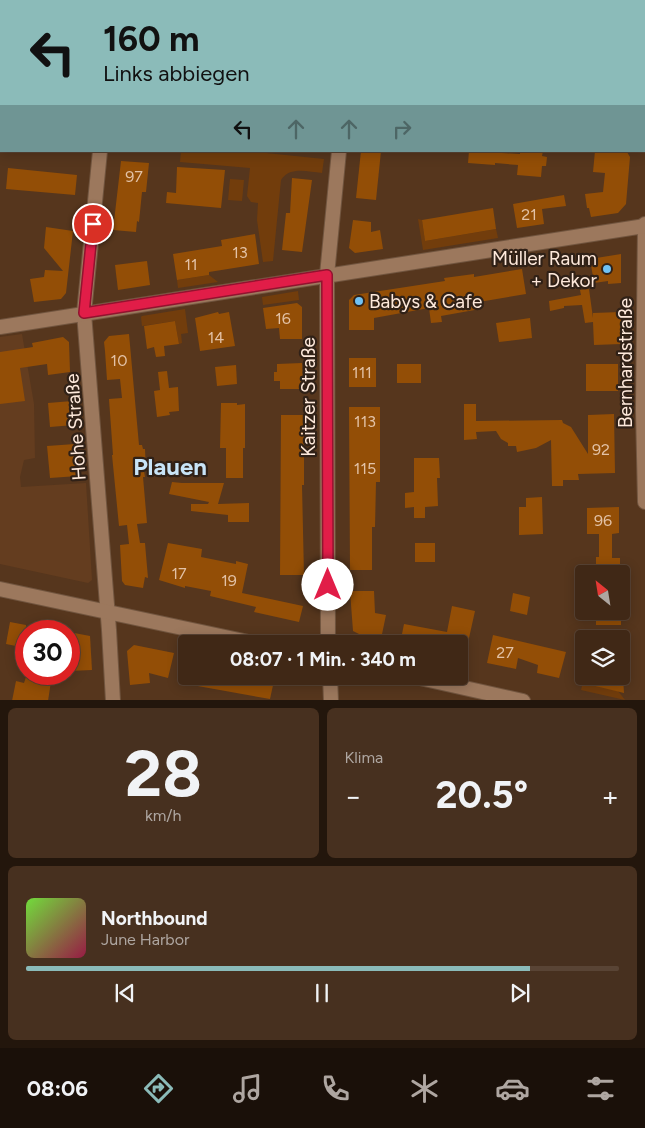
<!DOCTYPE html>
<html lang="de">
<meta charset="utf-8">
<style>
:root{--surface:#402816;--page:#47301f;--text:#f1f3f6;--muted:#aea6a1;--line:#594435;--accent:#8bbbb9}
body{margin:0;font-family:Figtree,sans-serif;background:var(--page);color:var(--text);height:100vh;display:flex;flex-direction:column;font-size:19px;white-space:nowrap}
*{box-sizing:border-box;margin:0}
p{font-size:16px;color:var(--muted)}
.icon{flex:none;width:28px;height:28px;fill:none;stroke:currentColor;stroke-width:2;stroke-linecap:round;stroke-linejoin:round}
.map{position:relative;height:700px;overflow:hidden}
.drawer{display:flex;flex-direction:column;gap:8px;padding:8px;background:#23160c;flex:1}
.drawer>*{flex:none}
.top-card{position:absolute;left:0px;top:0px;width:645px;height:152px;box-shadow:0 2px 12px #0003,0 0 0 1px var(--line);background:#8bbbb9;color:#111;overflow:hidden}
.needle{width:32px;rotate:330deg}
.tools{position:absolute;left:575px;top:565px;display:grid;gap:10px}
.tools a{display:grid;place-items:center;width:55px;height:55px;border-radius:5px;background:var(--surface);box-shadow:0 2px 12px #0003,0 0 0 1px var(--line);font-size:25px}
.speed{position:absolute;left:15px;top:620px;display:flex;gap:10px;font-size:25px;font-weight:700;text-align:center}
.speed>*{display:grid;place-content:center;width:65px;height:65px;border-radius:50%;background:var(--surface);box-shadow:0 2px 12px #0003,0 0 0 1px var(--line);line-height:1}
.speed .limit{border:8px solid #d22;background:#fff;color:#111}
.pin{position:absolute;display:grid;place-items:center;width:42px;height:42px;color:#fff;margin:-21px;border:2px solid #fff;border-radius:50%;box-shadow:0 1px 5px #0007}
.me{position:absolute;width:55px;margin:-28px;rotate:0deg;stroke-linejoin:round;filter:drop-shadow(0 0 4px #0008)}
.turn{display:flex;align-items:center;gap:18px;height:105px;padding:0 20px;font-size:22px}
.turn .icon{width:65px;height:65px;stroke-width:2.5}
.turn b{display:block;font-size:35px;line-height:42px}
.lanes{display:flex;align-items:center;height:48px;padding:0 20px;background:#0003;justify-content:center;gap:25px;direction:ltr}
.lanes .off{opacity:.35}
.big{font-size:38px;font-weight:700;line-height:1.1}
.drawer .card{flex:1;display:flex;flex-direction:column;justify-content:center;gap:8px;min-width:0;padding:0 18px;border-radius:8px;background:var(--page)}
.drawer .dial{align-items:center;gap:0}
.dial b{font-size:65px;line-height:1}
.song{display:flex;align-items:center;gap:15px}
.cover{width:60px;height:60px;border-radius:8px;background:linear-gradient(135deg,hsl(100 70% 55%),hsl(340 70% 35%))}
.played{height:5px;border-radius:2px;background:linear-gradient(90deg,var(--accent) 85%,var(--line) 85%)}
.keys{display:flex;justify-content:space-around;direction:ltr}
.heat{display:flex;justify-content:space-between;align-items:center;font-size:28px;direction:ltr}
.drawer .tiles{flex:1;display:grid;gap:8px;grid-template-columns:1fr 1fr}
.card:last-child{grid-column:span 2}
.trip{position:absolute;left:178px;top:635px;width:290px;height:50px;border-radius:5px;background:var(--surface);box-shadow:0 2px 12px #0003,0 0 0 1px var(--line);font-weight:700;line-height:50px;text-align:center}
.tab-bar{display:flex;height:80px;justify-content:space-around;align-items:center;background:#1a1009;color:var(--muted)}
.tab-bar .icon{width:35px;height:35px}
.tab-bar .current{color:var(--accent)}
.tab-bar b{font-size:22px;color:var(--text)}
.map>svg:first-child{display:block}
</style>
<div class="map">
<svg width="645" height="701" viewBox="0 0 645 701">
<rect width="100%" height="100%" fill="#56361d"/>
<polygon fill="#643d1f" points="22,334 34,404 35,458 24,460 20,477 21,487 86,483 92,580 88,583 0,564 0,337"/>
<g fill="#723d0c">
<path d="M181,151h65l78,8 -2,14c-14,-1 -32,-7 -41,7l-8,81 -10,1 -6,-42 1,-17 -7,-1 -4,-6 3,-28 -70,-6z"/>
<polygon points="230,179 244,180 242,201 228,200"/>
<polygon points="418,219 422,220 425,241 496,229 498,238 423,250"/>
<polygon points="209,275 218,282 178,288 177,280"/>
<polygon points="298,291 299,300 263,305 262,297"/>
<polygon points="185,309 188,333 181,334 182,343 179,344 175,321 142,326 141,317 142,316"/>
<polygon points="583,682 618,691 625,700 581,690"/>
</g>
<g fill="#934e06">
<polygon points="361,151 381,151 376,200 356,198"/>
<polygon points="469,151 520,154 520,151 543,151 542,156 547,157 546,166 542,166 541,177 517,175 518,165 495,163 495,165 468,163"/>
<polygon points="595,151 627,152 630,157 626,204 618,213 591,217 589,208 587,208 585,194 603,192 605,173 593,172"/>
<polygon points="121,161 149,163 146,192 142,192 139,222 137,221 136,232 113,230"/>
<polygon points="177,167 225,170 221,208 166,203 167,192 176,193"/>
<polygon points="8,168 77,175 75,195 6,189"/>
<polygon points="292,178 312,180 302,252 282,250 286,213 290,213"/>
<polygon points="564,195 566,206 542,209 544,224 517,228 513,204"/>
<polygon points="493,208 496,229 425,241 422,220"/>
<polygon points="353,220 371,222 371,232 380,230 383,249 355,253 349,248"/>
<polygon points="46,227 73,231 66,293 61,299 34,302 30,279 44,277 45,270 63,271 44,248"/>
<polygon points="255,234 259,264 209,272 209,275 177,280 173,254 222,246 221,240"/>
<polygon points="621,254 621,283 608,284 608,281 594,283 590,259"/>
<polygon points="147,261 150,285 118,290 115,265"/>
<polygon points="522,269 526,294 479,302 480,309 441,316 442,322 431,323 429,308 374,318 374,330 349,330 349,300 354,295 445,281 444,278 474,274 474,277"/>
<polygon points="589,289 593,318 593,313 621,312 621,344 594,345 593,322 585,323 582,305 564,306 564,308 550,311 549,301 581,295 580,290"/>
<polygon points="297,303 302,307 302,339 280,339 279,328 266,329 263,308"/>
<polygon points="218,312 219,314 229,312 235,346 200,351 195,318"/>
<polygon points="530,318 532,338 499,342 496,323"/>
<polygon points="175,321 179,344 164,346 165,356 156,357 154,347 147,349 144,326"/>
<polygon points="129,334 139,445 142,445 143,449 145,449 146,471 144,471 145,477 143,477 147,523 137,524 140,543 145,543 146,555 148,578 145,577 143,588 125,585 122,581 120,545 129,544 127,525 119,526 112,455 113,455 109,399 122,398 120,379 107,380 105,351 104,342 109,336"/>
<polygon points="63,337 69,342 70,372 48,375 47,364 20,368 25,401 0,404 0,352 33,347 32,343"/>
<rect x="349" y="358" width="27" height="29"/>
<polygon points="302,363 303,389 280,389 280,381 274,381 274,372 277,372 277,364"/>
<rect x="397" y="364" width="24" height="19"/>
<rect x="586" y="364" width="32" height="27"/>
<polygon points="236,365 237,384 217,386 215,367"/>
<polygon points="167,371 169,388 178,387 179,411 169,412 170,415 157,417 154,391 160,390 158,372"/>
<polygon points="72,401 74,425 50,427 48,403"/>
<polygon points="221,403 237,403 237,405 245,404 245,448 243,448 243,478 226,478 226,448 220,448"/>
<polygon points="464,404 476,404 476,421 562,420 563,423 571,427 588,454 588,415 614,414 615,473 578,474 579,480 563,480 563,486 552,486 551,440 536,448 517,452 516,446 508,446 508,443 501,439 496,431 476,432 477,439 464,440"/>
<polygon points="349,407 380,407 380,482 376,482 375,527 372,527 372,570 350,570"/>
<polygon points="281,415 304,415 304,485 302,485 304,575 280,575"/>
<polygon points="75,444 78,476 50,478 47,446"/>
<polygon points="414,458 439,458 440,478 437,478 438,506 425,507 425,518 414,518 414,507 405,508 405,493 414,492"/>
<polygon points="172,482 182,483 224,483 218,504 249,503 249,522 228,522 228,515 191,511 191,504 208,504 209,502 169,494"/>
<polygon points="542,497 543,534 519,535 519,507 526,507 526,498"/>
<polygon points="619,507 619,533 612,534 612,558 620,558 620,574 596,574 596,557 599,557 599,534 587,534 587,508"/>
<polygon points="168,543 202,549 201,557 236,564 236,561 248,564 242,593 303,606 299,622 254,612 256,607 210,596 211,591 185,586 185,588 159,580"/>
<rect x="415" y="543" width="20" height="19"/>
<polygon points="350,591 374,591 375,613 386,615 381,639 361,635 353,631"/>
<polygon points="513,593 530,597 527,615 510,611"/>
<polygon points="452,606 475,611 463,665 459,665 459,644 400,644 404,624 447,632"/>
<rect x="596" y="611" width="25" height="14"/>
<polygon points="10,622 26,625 26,648 6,644"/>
<polygon points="69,632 90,636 92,670 69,671"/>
<polygon points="493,635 566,652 559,678 537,673 538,665 518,658 516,669 487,663"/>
<polygon points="134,645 174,653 168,678 149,673 150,683 130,685 127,651"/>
<polygon points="27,674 52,675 48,701 12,701 16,681 24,683"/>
<polygon points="194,676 275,676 270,699 192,685"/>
<polygon points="575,676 623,676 624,693 575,681"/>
</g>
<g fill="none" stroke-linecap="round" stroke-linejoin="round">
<g stroke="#71553f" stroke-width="16">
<g id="minor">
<polyline points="114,1 114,0"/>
<polyline points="353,1 353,0"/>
<polyline points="0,74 1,74"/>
<polyline points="644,136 645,136"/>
<polyline points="100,151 84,313 109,630 113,701"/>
<polyline points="645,224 643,410 645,502"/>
<polyline points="328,644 327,275 339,151"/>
<polyline points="330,676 331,701"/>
</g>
</g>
<g stroke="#71553f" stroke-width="16">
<g id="tertiary">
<polyline points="0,327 645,226"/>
<polyline points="0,589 258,644"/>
<polyline points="411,676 523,701"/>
</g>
</g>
<use href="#minor" stroke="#9c785d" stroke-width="14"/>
<use href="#tertiary" stroke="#9c785d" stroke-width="14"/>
</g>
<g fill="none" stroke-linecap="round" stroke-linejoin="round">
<g stroke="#92132f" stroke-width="12">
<polyline id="route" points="93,224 84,313 327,275 328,585"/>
</g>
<use href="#route" stroke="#e11d48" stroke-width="9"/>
</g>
<g fill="#70c2f4" stroke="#302117" stroke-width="2">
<circle cx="607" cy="269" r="5"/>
<circle cx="359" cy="301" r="5"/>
</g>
<g text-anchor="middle" stroke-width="4.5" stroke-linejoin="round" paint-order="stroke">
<g font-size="16" fill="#e3c2a6">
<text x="134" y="182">97</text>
<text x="529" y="220">21</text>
<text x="240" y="258">13</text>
<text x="191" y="270">11</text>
<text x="283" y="324">16</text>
<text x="216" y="343">14</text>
<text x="119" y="366">10</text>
<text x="362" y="378">111</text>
<text x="365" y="427">113</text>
<text x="601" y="455">92</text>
<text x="365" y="474">115</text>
<text x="603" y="526">96</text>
<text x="179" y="579">17</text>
<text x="229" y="586">19</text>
<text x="505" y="658">27</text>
</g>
<g font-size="19" fill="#fee9db" stroke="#302117" text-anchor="end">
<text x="597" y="265">Müller Raum<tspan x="597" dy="22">+ Dekor</tspan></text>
<text x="369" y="308" text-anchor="start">Babys &amp; Cafe</text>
</g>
<g font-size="19" fill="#fee9db" stroke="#302117">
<text transform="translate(625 363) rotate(-90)" y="7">Bernhardstraße</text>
<text transform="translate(308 397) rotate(-90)" y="7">Kaitzer Straße</text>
<text transform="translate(75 427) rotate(-94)" y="7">Hohe Straße</text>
</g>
<g font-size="24" font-weight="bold" fill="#c8e4f7" stroke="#302117">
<text x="170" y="475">Plauen</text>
</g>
</g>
</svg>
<div class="tools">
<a><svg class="needle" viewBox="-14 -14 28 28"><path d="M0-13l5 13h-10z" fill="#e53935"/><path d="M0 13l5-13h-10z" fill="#aea6a1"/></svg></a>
<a><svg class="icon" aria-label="layers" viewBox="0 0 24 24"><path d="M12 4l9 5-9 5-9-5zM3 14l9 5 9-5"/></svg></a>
</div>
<div class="speed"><div class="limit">30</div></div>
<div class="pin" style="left:93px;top:224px;background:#d93025"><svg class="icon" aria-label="arrive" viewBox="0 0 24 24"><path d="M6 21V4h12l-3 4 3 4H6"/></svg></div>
<svg class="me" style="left:328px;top:585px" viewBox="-20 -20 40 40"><circle r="19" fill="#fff"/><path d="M0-13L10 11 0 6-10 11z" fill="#e11d48"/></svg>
<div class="trip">08:07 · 1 Min. · 340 m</div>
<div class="top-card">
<div class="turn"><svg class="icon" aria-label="left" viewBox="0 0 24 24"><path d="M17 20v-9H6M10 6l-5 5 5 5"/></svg><div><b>160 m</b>Links abbiegen</div></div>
<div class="lanes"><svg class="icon" aria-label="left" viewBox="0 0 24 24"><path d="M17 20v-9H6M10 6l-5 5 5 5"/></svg><svg class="icon off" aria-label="ahead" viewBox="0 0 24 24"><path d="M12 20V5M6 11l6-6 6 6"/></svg><svg class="icon off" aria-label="ahead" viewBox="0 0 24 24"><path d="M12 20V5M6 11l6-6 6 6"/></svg><svg class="icon off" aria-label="right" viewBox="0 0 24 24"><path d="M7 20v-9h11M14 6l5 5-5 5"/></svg></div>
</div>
</div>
<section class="drawer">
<div class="tiles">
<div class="card dial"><b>28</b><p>km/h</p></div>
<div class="card"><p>Klima</p>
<div class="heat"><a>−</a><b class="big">20.5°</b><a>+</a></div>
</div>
<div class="card">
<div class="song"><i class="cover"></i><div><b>Northbound</b><p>June Harbor</p></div></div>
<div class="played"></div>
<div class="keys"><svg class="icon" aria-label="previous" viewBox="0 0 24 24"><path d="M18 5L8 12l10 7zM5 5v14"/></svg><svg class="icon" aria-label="pause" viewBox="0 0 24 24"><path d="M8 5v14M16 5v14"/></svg><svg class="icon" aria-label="next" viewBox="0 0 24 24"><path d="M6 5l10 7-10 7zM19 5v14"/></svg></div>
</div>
</div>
</section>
<nav class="tab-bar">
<b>08:06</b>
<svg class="icon current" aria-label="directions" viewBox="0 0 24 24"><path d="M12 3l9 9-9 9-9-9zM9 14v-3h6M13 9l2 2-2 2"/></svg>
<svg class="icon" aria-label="music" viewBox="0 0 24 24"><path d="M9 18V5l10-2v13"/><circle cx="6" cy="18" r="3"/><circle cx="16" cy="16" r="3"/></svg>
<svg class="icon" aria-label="phone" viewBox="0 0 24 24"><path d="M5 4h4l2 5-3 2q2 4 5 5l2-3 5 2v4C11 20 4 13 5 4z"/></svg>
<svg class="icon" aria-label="climate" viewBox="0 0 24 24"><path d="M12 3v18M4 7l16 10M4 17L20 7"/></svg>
<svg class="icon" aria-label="car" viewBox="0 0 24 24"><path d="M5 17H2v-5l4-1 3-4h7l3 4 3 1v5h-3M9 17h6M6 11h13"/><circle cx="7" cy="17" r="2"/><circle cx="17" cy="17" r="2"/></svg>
<svg class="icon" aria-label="filters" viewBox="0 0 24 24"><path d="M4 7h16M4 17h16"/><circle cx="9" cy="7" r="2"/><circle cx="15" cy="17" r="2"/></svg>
</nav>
